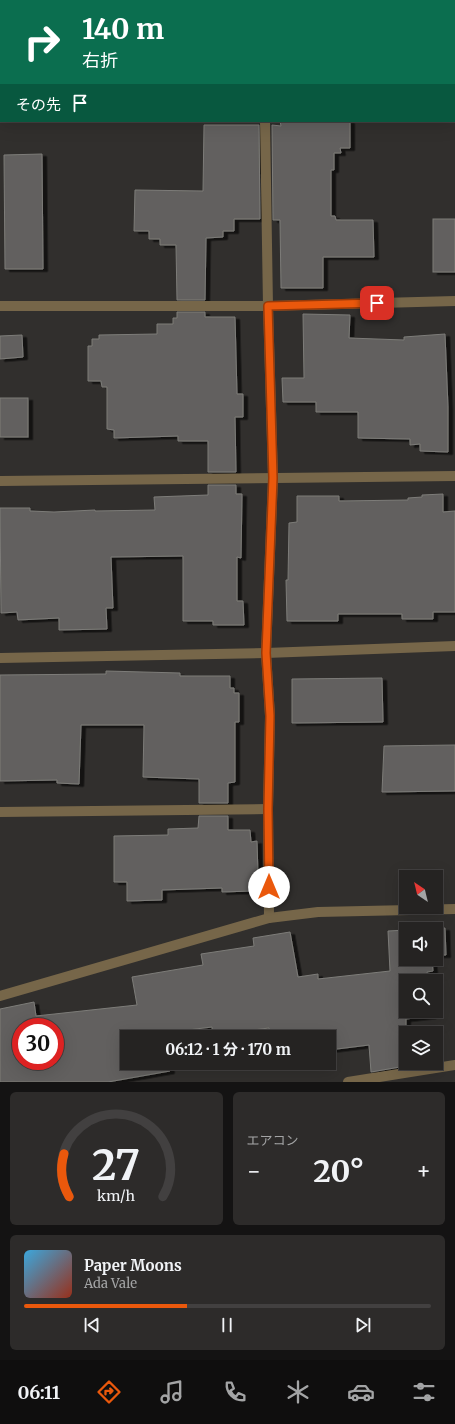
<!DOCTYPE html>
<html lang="ja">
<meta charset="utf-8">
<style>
:root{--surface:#252322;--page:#2d2b2a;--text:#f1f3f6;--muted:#a3a4a5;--line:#424040;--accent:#ea580c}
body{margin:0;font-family:Merriweather,"Noto Sans JP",serif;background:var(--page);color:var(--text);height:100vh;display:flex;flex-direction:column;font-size:15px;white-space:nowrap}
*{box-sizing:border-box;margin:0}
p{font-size:13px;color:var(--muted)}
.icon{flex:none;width:22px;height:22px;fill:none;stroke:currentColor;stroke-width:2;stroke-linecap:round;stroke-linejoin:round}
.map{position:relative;height:1082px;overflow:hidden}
.details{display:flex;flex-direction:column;gap:10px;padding:10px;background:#141313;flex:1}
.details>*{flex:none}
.hud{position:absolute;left:0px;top:0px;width:455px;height:122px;box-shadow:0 4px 16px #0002,0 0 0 1px var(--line);background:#0b6e4f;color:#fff;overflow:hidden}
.needle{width:26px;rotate:325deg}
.controls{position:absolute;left:399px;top:870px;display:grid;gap:8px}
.controls a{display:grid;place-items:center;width:44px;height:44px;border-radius:0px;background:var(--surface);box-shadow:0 4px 16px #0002,0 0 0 1px var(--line);font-size:20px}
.speed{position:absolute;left:12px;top:1018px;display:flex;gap:8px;font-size:20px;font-weight:700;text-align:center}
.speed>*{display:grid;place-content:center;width:52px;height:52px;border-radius:50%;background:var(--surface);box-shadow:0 4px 16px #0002,0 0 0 1px var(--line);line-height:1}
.speed .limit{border:6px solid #d22;background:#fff;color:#111}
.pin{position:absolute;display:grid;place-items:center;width:34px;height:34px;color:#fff;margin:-17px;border-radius:8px;box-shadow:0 2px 6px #0006}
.me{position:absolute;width:44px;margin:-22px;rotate:0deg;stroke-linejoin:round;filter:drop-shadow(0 0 3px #0008)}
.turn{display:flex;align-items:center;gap:14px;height:84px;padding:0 16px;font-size:18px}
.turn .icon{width:52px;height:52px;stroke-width:2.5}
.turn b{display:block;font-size:28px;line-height:34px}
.then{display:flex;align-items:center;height:38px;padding:0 16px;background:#0003;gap:8px;font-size:15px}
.big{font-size:30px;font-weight:700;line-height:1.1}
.details .tile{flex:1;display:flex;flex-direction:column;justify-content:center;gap:6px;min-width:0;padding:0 14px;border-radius:6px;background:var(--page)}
.details .dial{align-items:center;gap:0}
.dial svg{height:104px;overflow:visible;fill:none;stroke:var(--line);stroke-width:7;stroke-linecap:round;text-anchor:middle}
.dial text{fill:var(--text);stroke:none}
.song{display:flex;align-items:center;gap:12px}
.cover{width:48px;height:48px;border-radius:6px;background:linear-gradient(135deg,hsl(200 70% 55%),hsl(10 70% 35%))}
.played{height:4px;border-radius:2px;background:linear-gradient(90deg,var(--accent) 40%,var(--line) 40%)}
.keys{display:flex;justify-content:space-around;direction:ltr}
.heat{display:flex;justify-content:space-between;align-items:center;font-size:22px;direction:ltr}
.details .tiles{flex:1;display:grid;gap:10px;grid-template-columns:1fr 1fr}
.tile:last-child{grid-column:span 2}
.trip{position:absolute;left:120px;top:1030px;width:216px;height:40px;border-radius:0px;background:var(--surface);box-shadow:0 4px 16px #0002,0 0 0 1px var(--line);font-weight:700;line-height:40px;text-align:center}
.dock{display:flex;height:64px;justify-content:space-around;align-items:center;background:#0f0e0e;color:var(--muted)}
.dock .icon{width:28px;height:28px}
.dock .selected{color:var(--accent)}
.dock b{font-size:18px;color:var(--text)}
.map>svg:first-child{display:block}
</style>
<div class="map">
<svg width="455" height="1082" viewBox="0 0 455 1082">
<defs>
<filter id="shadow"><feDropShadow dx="4.5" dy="2.5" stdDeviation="0" flood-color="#0009"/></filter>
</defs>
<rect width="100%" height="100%" fill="#312f2d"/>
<g fill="#62615e" stroke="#7d7c79" fill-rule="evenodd" filter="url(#shadow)">
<polygon points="280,121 350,121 350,148 340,148 341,153 334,153 334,170 331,170 331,216 335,216 336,220 373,220 374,257 323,257 323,288 281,288 280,220 273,220 272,125 281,126"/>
<polygon points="204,125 259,125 260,219 234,219 234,231 223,231 223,237 206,238 205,300 177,300 176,245 160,245 160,239 149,239 149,231 134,231 135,190 203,191"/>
<polygon points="42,154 43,269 5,269 4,155"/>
<rect x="433" y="219" width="22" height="53"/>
<polygon points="177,312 205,312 205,317 235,317 237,394 243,394 243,417 235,417 236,472 208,472 208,441 178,441 178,436 114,438 114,430 107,429 107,387 102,387 101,381 88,381 88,346 92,346 92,339 99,339 99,335 157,334 157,324 173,324 173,318 177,318"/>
<polygon points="303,314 350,315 349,338 404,340 404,337 445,334 448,407 448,452 420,451 420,444 410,445 410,439 358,438 358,412 316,412 316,402 283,402 282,378 304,378"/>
<polygon points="22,335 23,357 0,359 0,336"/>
<rect x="0" y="398" width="28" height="39"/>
<polygon points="208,485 236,485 236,494 242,494 241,558 237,557 237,601 243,601 244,625 213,625 213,621 183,621 183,556 111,557 113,608 106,608 107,629 59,630 59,618 18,620 17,612 1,613 0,508 30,508 30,511 54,512 95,510 95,511 155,510 154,497 208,495"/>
<polygon points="443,494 443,512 455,511 455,612 433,612 433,619 402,619 402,614 338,614 338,621 287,621 286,580 288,580 289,523 297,522 297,496 339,496 339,501 408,500 408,498 422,497 422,495"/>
<polygon points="106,671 180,673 180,676 230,676 230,688 234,688 234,693 239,693 239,722 235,722 235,782 228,783 228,803 199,803 199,779 143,777 144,725 81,725 79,784 57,783 57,780 0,781 0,675 106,674"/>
<polygon points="382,678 383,722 292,723 292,679"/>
<polygon points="455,745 455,791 382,792 384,746"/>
<polygon points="199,816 228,816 228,830 250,830 251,842 257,841 258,875 252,875 252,891 222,892 222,888 162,890 162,900 127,901 127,882 114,882 114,836 168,835 168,829 198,828"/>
<polygon points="445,928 446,955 436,955 436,929 422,929"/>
<path d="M406,930v29h26l1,12 -6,1 1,9h-22v30h25l1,5 -26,3v47l-35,6 -2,-27 -40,5v-13h-59l-1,-9 -56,7 -1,-8 -49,6 1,4h-37v26h42l1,8 -62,11h-108v-73l34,-7 2,14 101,-11 -5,-28 71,-12 -2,-11 53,-8 -1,-8 37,-6 8,45 20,-3v5l72,-8 -2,-40zM21,1027h34v34h-34z"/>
</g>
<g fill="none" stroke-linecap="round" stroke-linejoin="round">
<g stroke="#766649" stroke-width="10">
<polyline points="454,47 455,47"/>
<polyline points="0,56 1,56"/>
<polyline points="265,121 268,306 273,478 266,653 270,716 268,809 269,918"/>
<polyline points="0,306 268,306 455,301"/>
<polyline points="0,481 455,476"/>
<polyline points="0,658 266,653 455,646"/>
<polyline points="0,812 268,809"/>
<polyline points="0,996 269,918 318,912 455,909"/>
<polyline points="348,1082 455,1065"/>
</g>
</g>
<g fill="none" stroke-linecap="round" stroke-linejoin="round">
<g stroke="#983908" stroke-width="10">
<polyline id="route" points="269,887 268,809 270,716 266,653 273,478 268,306 377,303"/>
</g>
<use href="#route" stroke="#ea580c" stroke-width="7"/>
</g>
</svg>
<div class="controls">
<a><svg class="needle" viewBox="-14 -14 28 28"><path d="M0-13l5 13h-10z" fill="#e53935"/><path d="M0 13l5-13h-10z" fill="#a3a4a5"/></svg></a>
<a><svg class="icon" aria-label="sound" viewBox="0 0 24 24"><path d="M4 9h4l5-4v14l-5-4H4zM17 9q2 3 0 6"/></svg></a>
<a><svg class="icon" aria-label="search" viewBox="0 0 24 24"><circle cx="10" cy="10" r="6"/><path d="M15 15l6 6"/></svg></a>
<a><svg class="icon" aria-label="layers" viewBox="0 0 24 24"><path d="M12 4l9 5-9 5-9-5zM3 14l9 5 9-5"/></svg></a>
</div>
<div class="speed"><div class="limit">30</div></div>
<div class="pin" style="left:377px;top:303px;background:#d93025"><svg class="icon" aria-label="arrive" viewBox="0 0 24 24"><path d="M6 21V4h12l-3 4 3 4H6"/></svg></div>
<svg class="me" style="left:269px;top:887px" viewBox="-20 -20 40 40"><circle r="19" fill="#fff"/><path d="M0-13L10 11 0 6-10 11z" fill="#ea580c"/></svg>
<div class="trip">06:12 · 1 分 · 170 m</div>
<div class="hud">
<div class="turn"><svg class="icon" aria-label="right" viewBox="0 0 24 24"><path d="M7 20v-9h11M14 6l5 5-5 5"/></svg><div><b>140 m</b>右折</div></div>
<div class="then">その先<svg class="icon" aria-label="arrive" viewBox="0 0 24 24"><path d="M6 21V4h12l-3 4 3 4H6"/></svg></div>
</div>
</div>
<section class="details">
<div class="tiles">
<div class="tile dial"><svg viewBox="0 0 100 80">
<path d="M14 69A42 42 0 1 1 86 69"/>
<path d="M14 69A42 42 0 0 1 10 36" stroke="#ea580c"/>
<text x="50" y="56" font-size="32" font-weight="700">27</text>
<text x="50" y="72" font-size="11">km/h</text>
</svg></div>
<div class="tile"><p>エアコン</p>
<div class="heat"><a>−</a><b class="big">20°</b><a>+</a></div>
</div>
<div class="tile">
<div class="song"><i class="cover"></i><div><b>Paper Moons</b><p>Ada Vale</p></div></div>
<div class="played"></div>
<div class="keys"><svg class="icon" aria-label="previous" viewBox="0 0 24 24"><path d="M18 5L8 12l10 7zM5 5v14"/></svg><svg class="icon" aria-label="pause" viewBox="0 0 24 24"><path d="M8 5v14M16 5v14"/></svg><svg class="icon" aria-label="next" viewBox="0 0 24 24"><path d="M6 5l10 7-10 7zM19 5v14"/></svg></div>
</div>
</div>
</section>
<nav class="dock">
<b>06:11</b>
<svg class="icon selected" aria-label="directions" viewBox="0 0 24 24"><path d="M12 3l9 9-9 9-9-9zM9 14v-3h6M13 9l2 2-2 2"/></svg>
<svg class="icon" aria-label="music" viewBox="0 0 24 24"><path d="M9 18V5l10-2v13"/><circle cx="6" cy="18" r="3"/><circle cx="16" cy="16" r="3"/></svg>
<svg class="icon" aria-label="phone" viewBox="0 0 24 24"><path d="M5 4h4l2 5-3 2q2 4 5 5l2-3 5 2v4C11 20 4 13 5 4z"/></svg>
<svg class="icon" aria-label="climate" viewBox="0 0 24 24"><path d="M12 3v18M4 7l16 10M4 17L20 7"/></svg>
<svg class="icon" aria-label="car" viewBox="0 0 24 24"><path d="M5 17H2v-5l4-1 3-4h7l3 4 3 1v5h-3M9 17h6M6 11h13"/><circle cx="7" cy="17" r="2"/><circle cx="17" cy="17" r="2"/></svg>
<svg class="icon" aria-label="filters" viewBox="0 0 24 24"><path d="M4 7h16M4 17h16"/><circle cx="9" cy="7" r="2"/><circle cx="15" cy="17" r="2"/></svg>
</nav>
